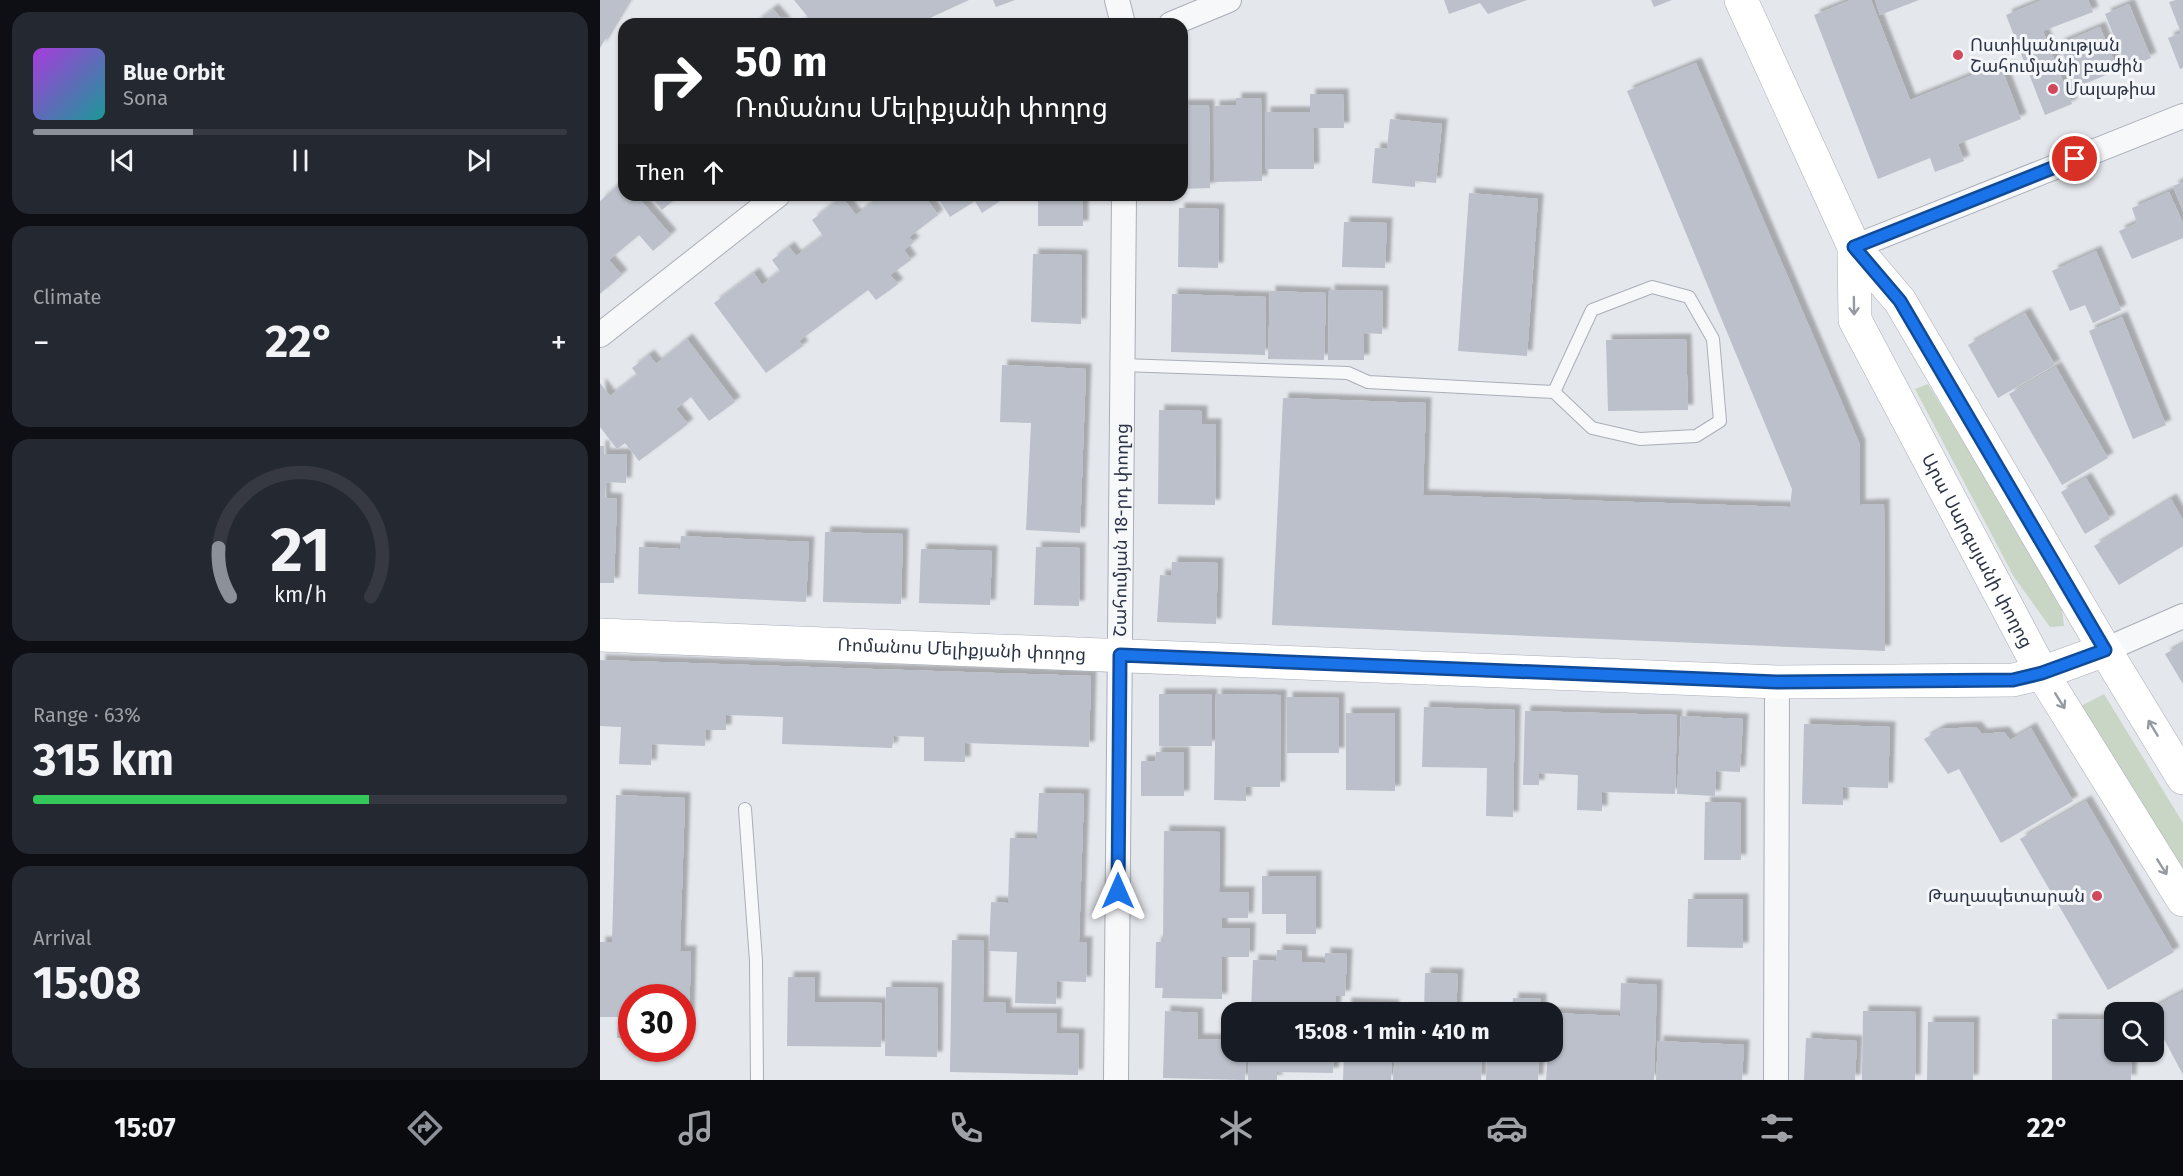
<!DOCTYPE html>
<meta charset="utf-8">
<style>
:root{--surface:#171b24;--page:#242831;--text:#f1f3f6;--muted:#9ea1a6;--line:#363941;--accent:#8c9099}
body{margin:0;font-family:"Fira Sans","Noto Sans Armenian",sans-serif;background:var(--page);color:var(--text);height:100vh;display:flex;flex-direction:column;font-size:22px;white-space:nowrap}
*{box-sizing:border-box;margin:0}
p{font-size:20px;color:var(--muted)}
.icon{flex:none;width:33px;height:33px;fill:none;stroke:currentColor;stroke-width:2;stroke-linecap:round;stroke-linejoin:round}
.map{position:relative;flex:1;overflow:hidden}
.details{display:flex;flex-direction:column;gap:12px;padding:12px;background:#0d0f14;width:600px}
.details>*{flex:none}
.guide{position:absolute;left:18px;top:18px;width:570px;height:183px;border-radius:18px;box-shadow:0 2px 4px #0004;background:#202124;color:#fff;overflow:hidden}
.fabs{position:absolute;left:1504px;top:1002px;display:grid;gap:12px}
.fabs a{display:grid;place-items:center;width:60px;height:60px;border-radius:12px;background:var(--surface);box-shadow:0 2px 4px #0004;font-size:30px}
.speed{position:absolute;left:18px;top:984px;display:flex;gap:12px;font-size:30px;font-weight:700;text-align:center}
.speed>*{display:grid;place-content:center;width:78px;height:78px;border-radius:50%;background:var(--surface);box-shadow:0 2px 4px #0004;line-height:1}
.speed .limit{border:9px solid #d22;background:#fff;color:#111}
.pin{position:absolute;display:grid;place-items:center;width:51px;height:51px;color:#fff;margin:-26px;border:3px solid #fff;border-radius:50%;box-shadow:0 2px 6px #0007}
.me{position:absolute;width:66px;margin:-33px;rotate:0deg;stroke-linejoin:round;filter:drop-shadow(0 0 4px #0008)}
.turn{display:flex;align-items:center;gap:21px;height:126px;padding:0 18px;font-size:27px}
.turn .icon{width:78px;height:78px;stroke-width:2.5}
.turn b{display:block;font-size:42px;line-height:51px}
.then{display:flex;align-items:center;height:57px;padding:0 18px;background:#0003;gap:12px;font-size:22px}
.big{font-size:45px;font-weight:700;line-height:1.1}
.details .card{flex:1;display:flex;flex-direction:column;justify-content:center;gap:9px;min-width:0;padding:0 21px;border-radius:18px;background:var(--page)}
.details .dial{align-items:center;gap:0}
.dial svg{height:156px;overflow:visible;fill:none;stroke:var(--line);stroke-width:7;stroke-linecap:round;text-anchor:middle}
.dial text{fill:var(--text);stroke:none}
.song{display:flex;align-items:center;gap:18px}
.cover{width:72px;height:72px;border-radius:9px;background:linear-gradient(135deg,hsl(280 70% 55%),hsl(180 70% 35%))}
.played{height:6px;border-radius:3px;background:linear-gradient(90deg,var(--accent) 30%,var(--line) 30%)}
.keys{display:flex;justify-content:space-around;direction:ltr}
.heat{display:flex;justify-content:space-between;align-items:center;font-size:33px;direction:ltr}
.charge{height:9px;border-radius:4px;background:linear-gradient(90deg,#34c759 63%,var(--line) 0)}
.trip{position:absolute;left:621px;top:1002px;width:342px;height:60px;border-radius:18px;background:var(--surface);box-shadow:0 2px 4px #0004;font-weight:700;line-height:60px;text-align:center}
.tabs{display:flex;height:96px;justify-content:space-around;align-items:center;background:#090b0e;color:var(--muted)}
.tabs .icon{width:42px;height:42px}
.tabs .active{color:var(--accent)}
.tabs b{font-size:27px;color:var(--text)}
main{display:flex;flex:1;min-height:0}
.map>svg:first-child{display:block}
</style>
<main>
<section class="details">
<div class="card">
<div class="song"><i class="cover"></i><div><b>Blue Orbit</b><p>Sona</p></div></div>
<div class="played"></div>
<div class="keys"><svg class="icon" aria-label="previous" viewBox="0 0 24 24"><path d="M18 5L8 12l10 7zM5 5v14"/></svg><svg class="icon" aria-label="pause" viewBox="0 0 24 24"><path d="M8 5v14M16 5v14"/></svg><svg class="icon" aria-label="next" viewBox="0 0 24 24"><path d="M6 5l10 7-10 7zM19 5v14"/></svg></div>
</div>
<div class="card"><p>Climate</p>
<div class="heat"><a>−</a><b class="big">22°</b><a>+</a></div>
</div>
<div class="card dial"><svg viewBox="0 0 100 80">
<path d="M14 69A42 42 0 1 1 86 69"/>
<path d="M14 69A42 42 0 0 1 8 44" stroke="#8c9099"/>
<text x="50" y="56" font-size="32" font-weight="700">21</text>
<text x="50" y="72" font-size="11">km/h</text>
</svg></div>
<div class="card"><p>Range · 63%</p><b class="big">315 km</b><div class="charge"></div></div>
<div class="card"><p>Arrival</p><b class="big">15:08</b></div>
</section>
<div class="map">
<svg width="1583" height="1080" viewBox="0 0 1583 1080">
<defs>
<filter id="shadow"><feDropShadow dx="5.5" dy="-5.5" stdDeviation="1.5" flood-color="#0004"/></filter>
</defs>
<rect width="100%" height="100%" fill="#e4e7ec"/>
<g fill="#c9d6c5">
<polygon points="1328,384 1461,601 1464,626 1450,627 1414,577 1315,389"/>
<polygon points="1504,694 1583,823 1583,875 1481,706"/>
</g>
<g fill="#bbc0ca" filter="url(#shadow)">
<polygon points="0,0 29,0 0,48"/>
<polygon points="194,0 369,0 317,24 199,24 208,17"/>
<polygon points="393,0 415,0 396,7"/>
<polygon points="844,0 927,0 888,14 880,3 849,14"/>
<polygon points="1051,0 1072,0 1054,7"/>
<polygon points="1251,0 1271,0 1310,100 1400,64 1421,119 1358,144 1364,161 1335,172 1330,158 1278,179 1214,15"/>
<polygon points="1275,0 1319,0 1280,15"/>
<polygon points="1442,0 1488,0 1493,12 1443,31 1472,104 1445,115 1406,15"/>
<polygon points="1576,0 1583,0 1583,68 1580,69 1568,38 1581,33 1569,2"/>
<polygon points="1529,4 1551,58 1527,68 1505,14"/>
<polygon points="173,9 186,24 154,24"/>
<polygon points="1500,27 1518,70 1477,87 1459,44"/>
<polygon points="1096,63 1260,445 1260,505 1284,504 1285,651 672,625 683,398 826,403 823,495 1190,507 1192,489 1027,91"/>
<polygon points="710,94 743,94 744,128 713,128 714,169 665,169 665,112 710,112"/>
<polygon points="636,98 661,98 662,181 614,182 614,106 636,105"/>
<polygon points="582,105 609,105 610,188 582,189"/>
<polygon points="790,119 842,124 836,183 815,181 815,187 772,183 775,148 787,149"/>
<polygon points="24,180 24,195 36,195 71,235 53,251 39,235 9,260 22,275 0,294 0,201"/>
<polygon points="1583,182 1583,211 1573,186"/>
<polygon points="1569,192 1583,223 1583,238 1532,259 1519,231 1537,223 1532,208"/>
<polygon points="869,193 938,199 927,356 858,351"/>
<polygon points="49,195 80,195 62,210"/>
<polygon points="282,195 324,195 338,215 309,237 314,242 304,250 311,260 290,275 298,284 276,300 268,290 199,341 203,346 166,373 114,303 154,273 162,285 180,271 172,260 189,247 196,256 223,236 212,220 242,197 256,215"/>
<polygon points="336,195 409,195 382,213 375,201 350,217"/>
<rect x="438" y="195" width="45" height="31"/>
<polygon points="579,208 619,209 618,268 578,267"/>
<polygon points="744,222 787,223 785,268 742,267"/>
<polygon points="1496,251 1521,310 1493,323 1485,305 1470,311 1452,271"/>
<polygon points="433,254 482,255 481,324 431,322"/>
<polygon points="729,290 783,291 782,334 764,333 764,360 728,360"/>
<polygon points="670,291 726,293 724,360 668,359"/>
<polygon points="572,294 666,297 665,355 571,352"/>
<polygon points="1425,313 1455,365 1398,398 1368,345"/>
<polygon points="1522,317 1566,425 1533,439 1489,331"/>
<polygon points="87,339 135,402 109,421 91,397 76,409 88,424 39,461 25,443 17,449 0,427 0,383 10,396 37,375 32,368 49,355 56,364"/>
<polygon points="1086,339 1088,410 1008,411 1006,340"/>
<polygon points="402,365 486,369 480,533 426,530 431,423 400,422"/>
<polygon points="1456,367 1508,458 1462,485 1409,394"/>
<polygon points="559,410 602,411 602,424 616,424 615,505 558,504"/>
<polygon points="0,446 4,446 4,454 27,454 26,483 6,482 5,498 17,499 14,583 0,583"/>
<polygon points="1486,478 1510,519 1485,534 1461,492"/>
<polygon points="1571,499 1583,520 1583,546 1519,585 1494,546"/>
<polygon points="225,532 303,534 301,604 223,602"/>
<polygon points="81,536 209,542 206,602 38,594 39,547 80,549"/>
<polygon points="436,547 480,548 479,606 434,605"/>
<polygon points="321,549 392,551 390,605 319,603"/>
<polygon points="572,562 618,563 616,624 557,622 560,575 571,576"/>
<polygon points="1583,644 1583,684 1565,654"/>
<polygon points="0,660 491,676 489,747 365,743 365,762 324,761 324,737 294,736 292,748 182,744 183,717 126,715 126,730 106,730 105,746 52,744 51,765 19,764 21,727 0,726"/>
<rect x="559" y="694" width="53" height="52"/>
<polygon points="616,694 681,695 680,787 646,787 646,801 614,800"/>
<polygon points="687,697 739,698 739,753 687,753"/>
<polygon points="824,707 915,710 913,817 886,816 887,768 822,767"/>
<polygon points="925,711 1077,715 1075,794 1002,792 1002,811 977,810 978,775 939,773 939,785 923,785"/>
<polygon points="746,713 795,713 795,791 746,790"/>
<polygon points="1081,716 1143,719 1140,772 1116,771 1115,796 1077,794"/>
<polygon points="1204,724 1290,727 1288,788 1243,787 1243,805 1202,804"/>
<polygon points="1376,727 1382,734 1404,732 1410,740 1431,728 1473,801 1401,843 1359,769 1348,774 1324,739 1341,729"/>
<polygon points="556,752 584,752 584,796 541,796 541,761 555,761"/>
<polygon points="439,793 484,794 479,942 487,942 486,982 457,981 456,1004 415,1003 417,952 389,951 391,902 408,903 410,838 437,839"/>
<polygon points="16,795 85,798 80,951 91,951 89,1022 82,1021 82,998 32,998 32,1038 17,1038 18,1017 0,1017 0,942 12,942"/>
<polygon points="1486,801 1574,952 1508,990 1420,839"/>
<polygon points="1105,802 1141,803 1141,860 1104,860"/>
<polygon points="564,831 620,832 619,892 649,892 648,918 622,918 622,928 650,928 649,957 622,957 622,999 562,998 563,988 555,988 556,942 563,942"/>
<polygon points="662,876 716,876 716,934 686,934 686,914 662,914"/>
<polygon points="1088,899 1143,899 1143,948 1087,947"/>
<polygon points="352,940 384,941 383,1002 406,1003 406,1013 457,1013 456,1033 479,1034 478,1075 350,1072"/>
<polygon points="677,950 702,951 702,962 725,963 725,953 747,954 745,996 736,996 735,1012 651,1012 653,960 676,961"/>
<polygon points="825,973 858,974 856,1012 824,1012"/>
<polygon points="188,977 215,977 214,1002 282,1003 281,1047 187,1046"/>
<polygon points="1021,983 1057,985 1054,1080 946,1080 948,1052 952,1052 952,1013 1020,1016"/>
<polygon points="286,987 338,988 337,1057 285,1056"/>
<polygon points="1583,992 1583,1075 1554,1020 1554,1012 1549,1010"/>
<polygon points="913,998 941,999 941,1012 912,1012"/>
<polygon points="746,1003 794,1005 793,1012 746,1012"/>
<polygon points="565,1011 598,1013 598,1039 632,1040 632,1052 646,1052 645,1080 563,1078"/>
<polygon points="1263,1011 1316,1012 1315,1080 1262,1080"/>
<polygon points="1452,1019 1515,1020 1515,1052 1532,1052 1531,1080 1452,1080"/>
<polygon points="1328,1022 1374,1022 1373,1080 1327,1080"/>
<polygon points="1206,1038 1257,1041 1255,1080 1204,1080"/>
<polygon points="1058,1041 1144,1045 1142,1080 1056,1080"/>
<polygon points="649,1052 734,1052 733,1073 677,1072 677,1080 648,1080"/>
<polygon points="744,1052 792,1052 791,1080 743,1080"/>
<polygon points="795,1052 882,1052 881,1080 793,1080"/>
<polygon points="911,1052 939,1052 938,1080 886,1080 887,1057 911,1057"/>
</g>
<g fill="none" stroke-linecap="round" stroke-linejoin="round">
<g stroke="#a9aeb7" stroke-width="14">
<g id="lane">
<polyline points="522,365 748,373 768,382 954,392 992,428 1040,439 1096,436 1120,421 1113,339 1089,297 1052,287 992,310 954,392"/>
<polyline points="145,809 156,961 157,1080"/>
</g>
</g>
<g stroke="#a9aeb7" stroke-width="26">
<g id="street">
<polyline points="517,0 523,24"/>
<polyline points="571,24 629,0"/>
<polyline points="1254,247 1583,116"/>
<polyline points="0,335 178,195"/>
<polyline points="1505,650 1583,616"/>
<path id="s1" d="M516,1080l8,-885"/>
<polyline points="1176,1080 1177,682"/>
</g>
</g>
<g stroke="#a9aeb7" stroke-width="34">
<g id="secondary">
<polyline points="1141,0 1254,247 1300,301 1505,650 1583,778"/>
<path id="s2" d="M1254,247l1,73 187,353 141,227"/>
<path id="s3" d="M0,635l1177,47 236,-2 29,-7 63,-23"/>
</g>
</g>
<use href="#lane" stroke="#f7f8fa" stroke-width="12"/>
<use href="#street" stroke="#f7f8fa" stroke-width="24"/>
<use href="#secondary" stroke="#fff" stroke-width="33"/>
</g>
<defs><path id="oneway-shaft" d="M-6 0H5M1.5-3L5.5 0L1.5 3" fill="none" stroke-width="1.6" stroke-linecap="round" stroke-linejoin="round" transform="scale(1.5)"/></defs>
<g stroke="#959aa2">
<use href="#oneway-shaft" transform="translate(1254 306) rotate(89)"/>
<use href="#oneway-shaft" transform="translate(1460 701) rotate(58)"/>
<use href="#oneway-shaft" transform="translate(1553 728) rotate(-121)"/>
<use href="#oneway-shaft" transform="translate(1562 867) rotate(58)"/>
</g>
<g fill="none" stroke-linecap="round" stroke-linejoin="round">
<g stroke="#114b97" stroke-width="15">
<polyline id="route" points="518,891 520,655 1177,682 1413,680 1442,673 1505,650 1300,301 1254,247 1475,159"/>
</g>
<use href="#route" stroke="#1a73e8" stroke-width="10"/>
</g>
<g fill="#d1495b" stroke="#f4f6f9" stroke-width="2">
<circle cx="1358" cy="55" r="6"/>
<circle cx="1453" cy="89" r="6"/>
<circle cx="1497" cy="896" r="6"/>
</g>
<g text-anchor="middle" stroke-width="6" stroke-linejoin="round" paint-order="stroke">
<g font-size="18" fill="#2b3445" stroke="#f4f6f9" text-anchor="start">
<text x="1370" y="51">Ոստիկանության<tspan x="1370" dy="21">Շահումյանի բաժին</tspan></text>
<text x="1465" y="95">Մալաթիա</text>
<text x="1485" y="902" text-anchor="end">Թաղապետարան</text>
</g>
<g font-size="18" fill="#2b3445" stroke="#f4f6f9">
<text dy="6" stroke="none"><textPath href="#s1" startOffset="550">Շահումյան 18-րդ փողոց</textPath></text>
<text dy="6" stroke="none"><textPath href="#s2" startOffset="334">Արա Սարգսյանի փողոց</textPath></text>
<text dy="6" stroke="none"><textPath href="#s3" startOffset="362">Ռոմանոս Մելիքյանի փողոց</textPath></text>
</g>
</g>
</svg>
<div class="fabs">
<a><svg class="icon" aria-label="search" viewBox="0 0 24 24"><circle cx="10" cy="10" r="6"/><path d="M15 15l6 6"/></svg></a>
</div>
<div class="speed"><div class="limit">30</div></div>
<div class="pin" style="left:1475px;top:159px;background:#d93025"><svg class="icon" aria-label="arrive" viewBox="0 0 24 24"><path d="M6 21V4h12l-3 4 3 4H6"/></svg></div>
<svg class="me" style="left:518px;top:891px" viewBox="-20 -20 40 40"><path d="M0-17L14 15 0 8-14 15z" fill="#1a73e8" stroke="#fff" stroke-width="4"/></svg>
<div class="trip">15:08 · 1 min · 410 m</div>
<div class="guide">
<div class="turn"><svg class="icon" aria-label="right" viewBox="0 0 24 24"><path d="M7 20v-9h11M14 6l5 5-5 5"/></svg><div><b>50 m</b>Ռոմանոս Մելիքյանի փողոց</div></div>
<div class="then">Then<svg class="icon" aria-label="ahead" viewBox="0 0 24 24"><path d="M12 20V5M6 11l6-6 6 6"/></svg></div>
</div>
</div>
</main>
<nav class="tabs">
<b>15:07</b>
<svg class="icon active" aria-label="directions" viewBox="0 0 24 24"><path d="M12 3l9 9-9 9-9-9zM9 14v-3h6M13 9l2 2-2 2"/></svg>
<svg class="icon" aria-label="music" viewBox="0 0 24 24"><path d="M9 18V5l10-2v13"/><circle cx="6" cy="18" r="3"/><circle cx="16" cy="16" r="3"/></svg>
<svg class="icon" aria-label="phone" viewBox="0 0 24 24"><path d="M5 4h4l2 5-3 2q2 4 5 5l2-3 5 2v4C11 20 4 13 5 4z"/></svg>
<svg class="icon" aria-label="climate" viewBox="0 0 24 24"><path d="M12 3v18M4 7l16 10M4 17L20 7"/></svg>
<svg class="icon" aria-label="car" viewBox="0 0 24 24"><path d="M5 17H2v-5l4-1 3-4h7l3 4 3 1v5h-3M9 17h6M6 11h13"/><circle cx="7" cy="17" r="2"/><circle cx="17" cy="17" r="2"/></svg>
<svg class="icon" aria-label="filters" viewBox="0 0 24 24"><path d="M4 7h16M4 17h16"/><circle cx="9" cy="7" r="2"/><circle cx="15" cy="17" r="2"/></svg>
<b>22°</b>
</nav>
